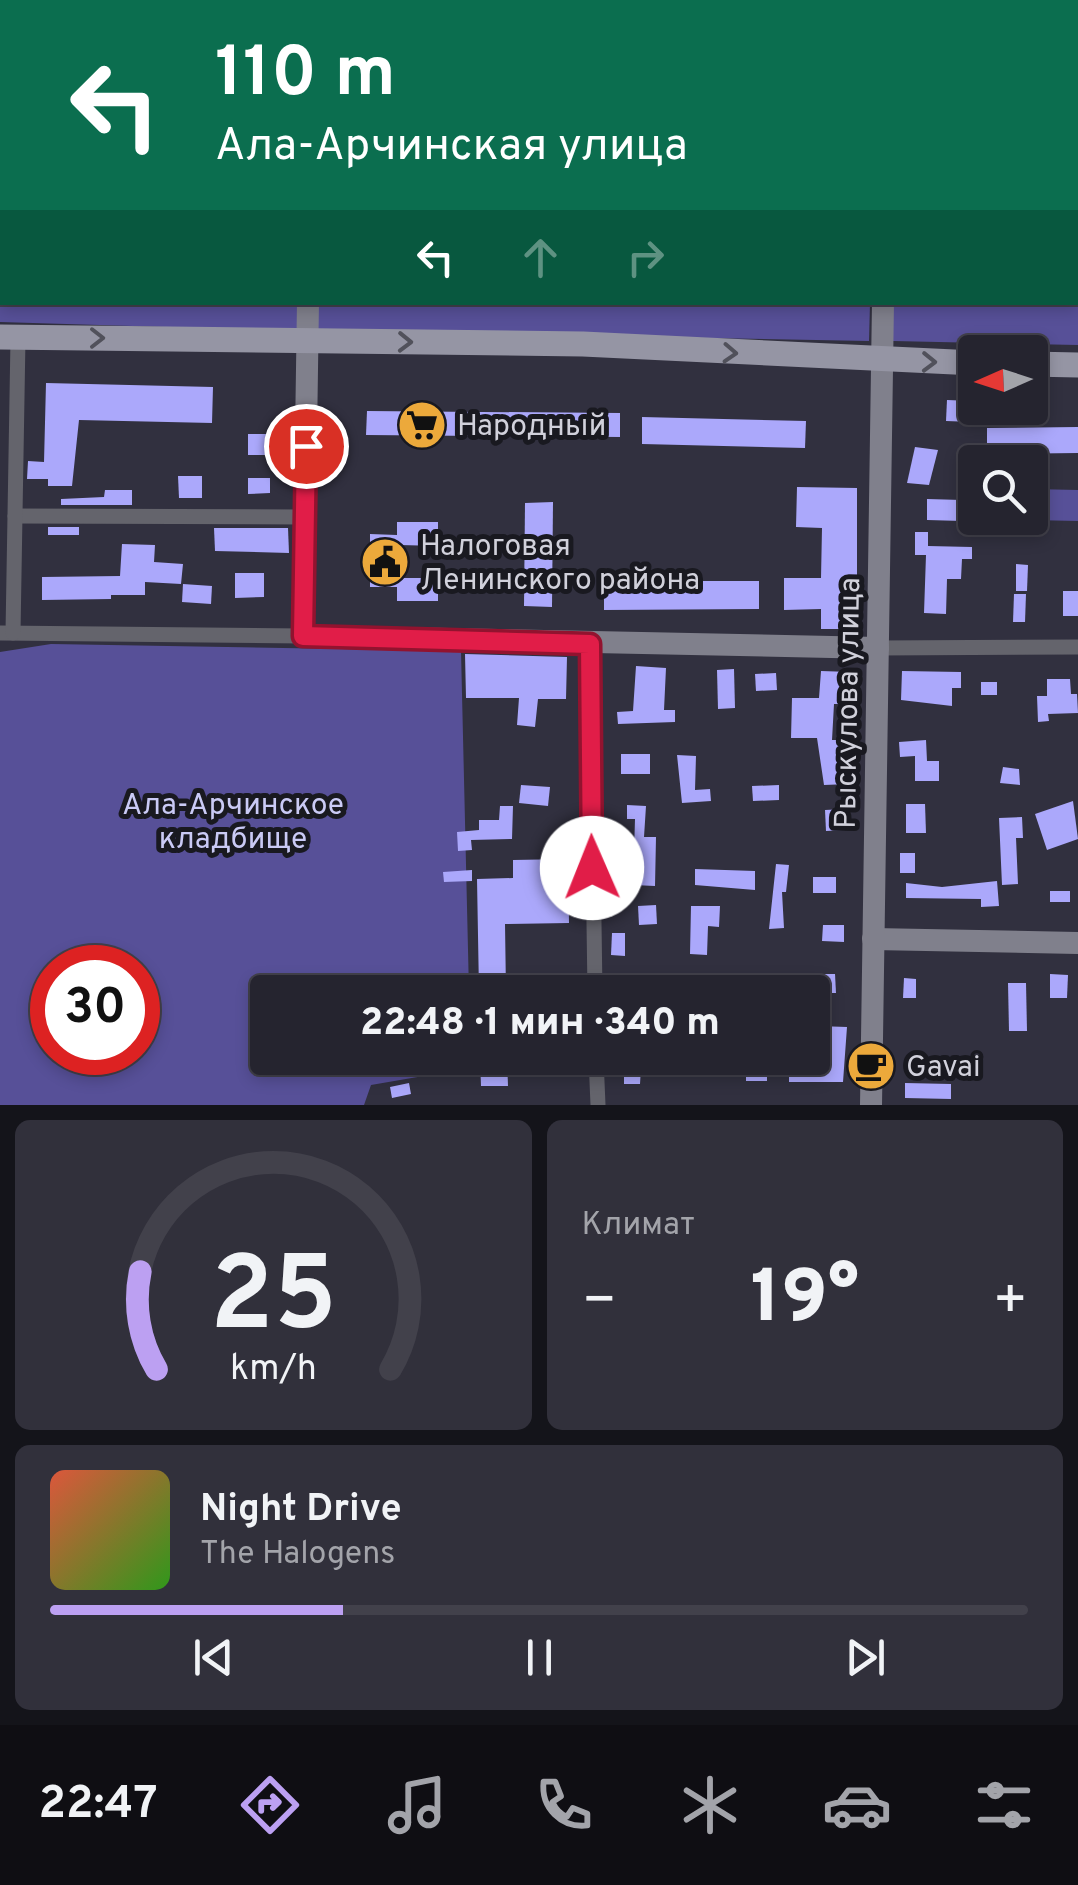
<!DOCTYPE html>
<html lang="ru">
<meta charset="utf-8">
<style>
:root{--surface:#25242f;--page:#31303b;--text:#f1f3f6;--muted:#a3a4aa;--line:#42414b;--accent:#bca0f2}
body{margin:0;font-family:Overpass,sans-serif;background:var(--page);color:var(--text);height:100vh;display:flex;flex-direction:column;font-size:38px;white-space:nowrap}
*{box-sizing:border-box;margin:0}
p{font-size:32px;color:var(--muted)}
.icon{flex:none;width:55px;height:55px;fill:none;stroke:currentColor;stroke-width:2;stroke-linecap:round;stroke-linejoin:round}
.map{position:relative;height:1105px;overflow:hidden}
.details{display:flex;flex-direction:column;gap:15px;padding:15px;background:#14141a;flex:1}
.details>*{flex:none}
.guide{position:absolute;left:0px;top:0px;width:1080px;height:305px;box-shadow:0 5px 15px #0003,0 0 0 2px var(--line);background:#0b6e4f;color:#fff;overflow:hidden}
.needle{width:65px;rotate:267deg}
.fabs{position:absolute;left:958px;top:335px;display:grid;gap:20px}
.fabs a{display:grid;place-items:center;width:90px;height:90px;border-radius:10px;background:var(--surface);box-shadow:0 5px 15px #0003,0 0 0 2px var(--line);font-size:50px}
.speed{position:absolute;left:30px;top:945px;display:flex;gap:20px;font-size:50px;font-weight:700;text-align:center}
.speed>*{display:grid;place-content:center;width:130px;height:130px;border-radius:50%;background:var(--surface);box-shadow:0 5px 15px #0003,0 0 0 2px var(--line);line-height:1}
.speed .limit{border:15px solid #d22;background:#fff;color:#111}
.pin{position:absolute;display:grid;place-items:center;width:85px;height:85px;color:#fff;margin:-42px;border:5px solid #fff;border-radius:50%;box-shadow:0 2px 10px #0007}
.me{position:absolute;width:110px;margin:-55px;rotate:359deg;stroke-linejoin:round;filter:drop-shadow(0 0 8px #0008)}
.turn{display:flex;align-items:center;gap:35px;height:210px;padding:0 50px;font-size:45px}
.turn .icon{width:130px;height:130px;stroke-width:2.5}
.turn b{display:block;font-size:70px;line-height:85px}
.lanes{display:flex;align-items:center;height:95px;padding:0 50px;background:#0003;justify-content:center;gap:50px;direction:ltr}
.lanes .off{opacity:.35}
.big{font-size:75px;font-weight:800;line-height:1.1}
.details .card{flex:1;display:flex;flex-direction:column;justify-content:center;gap:15px;min-width:0;padding:0 35px;border-radius:15px;background:var(--page)}
.details .dial{align-items:center;gap:0}
.dial svg{height:260px;overflow:visible;fill:none;stroke:var(--line);stroke-width:7;stroke-linecap:round;text-anchor:middle}
.dial text{fill:var(--text);stroke:none}
.song{display:flex;align-items:center;gap:30px}
.cover{width:120px;height:120px;border-radius:15px;background:linear-gradient(135deg,hsl(10 70% 55%),hsl(110 70% 35%))}
.played{height:10px;border-radius:5px;background:linear-gradient(90deg,var(--accent) 30%,var(--line) 30%)}
.keys{display:flex;justify-content:space-around;direction:ltr}
.heat{display:flex;justify-content:space-between;align-items:center;font-size:55px;direction:ltr}
.details .tiles{flex:1;display:grid;gap:15px;grid-template-columns:1fr 1fr}
.card:last-child{grid-column:span 2}
.trip{position:absolute;left:250px;top:975px;width:580px;height:100px;border-radius:10px;background:var(--surface);box-shadow:0 5px 15px #0003,0 0 0 2px var(--line);font-weight:800;line-height:100px;text-align:center}
.dock{display:flex;height:160px;justify-content:space-around;align-items:center;background:#0f0e13;color:var(--muted)}
.dock .icon{width:70px;height:70px}
.dock .current{color:var(--accent)}
.dock b{font-size:45px;color:var(--text)}
.map>svg:first-child{display:block}
</style>
<div class="map">
<svg width="1078" height="1105" viewBox="0 0 1078 1105">
<rect width="100%" height="100%" fill="#31303f"/>
<g fill="#575098" fill-rule="evenodd">
<polygon points="0,231 2,302 298,303 298,331 0,322"/>
<polygon points="1078,234 1078,345 893,341 893,303 1078,302"/>
<polygon points="315,303 870,303 869,341 315,331"/>
<polygon points="1032,489 1078,490 1078,521 1031,520"/>
<path d="M51,644l410,7 8,341h-201v66h202v10l-99,17 -7,20h-364v-453zM52,968h86v84h-86z"/>
</g>
<g fill="#aba8fb">
<polygon points="46,383 213,387 212,423 79,420 72,486 48,486 48,479 27,479 28,461 44,462"/>
<polygon points="947,400 973,401 972,422 946,421"/>
<polygon points="367,411 620,413 620,437 366,435"/>
<polygon points="642,417 806,421 805,448 642,444"/>
<polygon points="1078,427 1078,453 1005,454 1005,462 987,462 987,428"/>
<rect x="248" y="434" width="21" height="21"/>
<polygon points="915,447 938,450 929,485 907,483"/>
<polygon points="178,476 202,476 202,498 179,498"/>
<polygon points="248,478 270,478 270,493 248,494"/>
<polygon points="797,487 857,488 857,629 821,629 821,609 784,610 784,578 821,578 822,528 796,527"/>
<polygon points="105,490 132,490 132,505 61,505 61,499 104,497"/>
<polygon points="927,499 962,500 962,521 927,520"/>
<polygon points="553,502 552,607 524,606 525,503"/>
<polygon points="397,522 438,522 438,546 400,545 400,578 438,578 438,601 397,601 397,587 370,587 370,534 397,535"/>
<rect x="48" y="527" width="31" height="8"/>
<polygon points="214,528 288,528 289,553 215,551"/>
<polygon points="915,532 928,532 928,546 972,547 972,559 962,559 961,579 947,579 946,614 924,613 926,555 915,555"/>
<polygon points="122,544 155,545 154,562 183,564 181,584 145,582 145,595 111,595 111,599 42,600 42,577 120,576"/>
<polygon points="1016,564 1028,565 1027,591 1016,591"/>
<polygon points="235,573 264,573 264,597 235,598"/>
<polygon points="604,581 759,581 759,609 604,610"/>
<polygon points="183,584 212,586 211,604 182,602"/>
<rect x="1063" y="591" width="15" height="25"/>
<polygon points="1014,594 1026,594 1025,622 1013,622"/>
<polygon points="465,654 567,657 566,699 538,699 535,727 517,725 519,698 466,698"/>
<polygon points="636,666 666,668 664,710 675,710 675,722 618,724 617,712 633,711"/>
<polygon points="734,669 735,708 718,709 717,670"/>
<polygon points="821,671 851,672 849,704 834,704 832,740 847,740 849,784 824,785 817,738 791,738 792,698 819,698"/>
<polygon points="902,671 961,672 961,688 952,688 952,706 901,700"/>
<polygon points="776,673 777,690 756,691 755,674"/>
<polygon points="1047,679 1070,679 1071,694 1077,694 1078,713 1048,714 1049,721 1038,722 1037,696 1047,696"/>
<rect x="981" y="682" width="16" height="13"/>
<polygon points="926,740 927,761 939,761 939,781 915,781 915,756 900,757 899,742"/>
<rect x="621" y="754" width="29" height="20"/>
<polygon points="677,755 696,756 695,790 710,789 711,801 682,803"/>
<polygon points="1003,767 1019,769 1020,785 1000,783"/>
<polygon points="521,785 550,787 548,806 519,803"/>
<polygon points="779,785 779,800 753,801 752,786"/>
<polygon points="1073,801 1078,839 1047,850 1035,814"/>
<polygon points="906,804 925,804 926,833 906,833"/>
<polygon points="627,805 646,806 644,837 656,837 655,886 633,885 635,819 627,819"/>
<polygon points="500,806 513,806 512,839 471,840 472,850 458,851 457,832 479,830 479,820 499,820"/>
<polygon points="845,809 846,830 826,831 825,810"/>
<polygon points="1022,817 1023,838 1016,838 1018,884 1002,885 999,818"/>
<rect x="900" y="853" width="15" height="20"/>
<polygon points="568,859 569,923 505,924 506,992 479,992 477,879 513,878 513,860"/>
<polygon points="776,864 789,865 786,892 782,892 784,928 769,929"/>
<polygon points="695,869 755,871 755,890 695,885"/>
<polygon points="472,870 472,881 444,882 443,872"/>
<rect x="813" y="877" width="23" height="16"/>
<polygon points="997,881 999,906 981,907 981,899 906,898 906,883 942,887"/>
<rect x="1050" y="891" width="20" height="11"/>
<polygon points="656,905 657,924 639,925 638,906"/>
<polygon points="691,906 720,906 719,927 708,926 707,955 690,954"/>
<polygon points="823,925 844,925 844,942 822,941"/>
<polygon points="612,933 625,933 625,956 611,955"/>
<polygon points="812,974 835,974 836,993 812,993"/>
<polygon points="1050,974 1068,975 1067,998 1050,998"/>
<rect x="637" y="975" width="21" height="17"/>
<rect x="689" y="976" width="20" height="16"/>
<polygon points="904,978 916,979 916,998 903,998"/>
<polygon points="1008,983 1026,983 1027,1031 1009,1031"/>
<polygon points="818,1026 847,1027 843,1082 789,1082 789,1058 817,1056"/>
<polygon points="480,1058 507,1058 508,1086 481,1086"/>
<rect x="746" y="1061" width="21" height="20"/>
<polygon points="624,1069 641,1069 640,1084 624,1084"/>
<polygon points="409,1083 411,1094 392,1098 390,1087"/>
<polygon points="905,1083 951,1084 951,1099 905,1098"/>
</g>
<g fill="none" stroke-linecap="round" stroke-linejoin="round">
<g stroke="#64646c" stroke-width="15">
<polyline points="19,2 19,0"/>
<polyline points="15,516 304,517"/>
<polyline points="0,633 303,636"/>
<polyline points="13,633 18,338"/>
<polyline points="590,644 595,992"/>
<polyline points="878,648 1078,647"/>
<polyline points="596,1058 598,1105"/>
</g>
<g stroke="#80808c" stroke-width="22">
<polyline points="310,2 310,0"/>
<polyline points="889,2 889,0"/>
<polyline points="308,302 303,636 878,648"/>
<polyline points="873,939 1078,943"/>
<polyline points="871,1105 883,302"/>
</g>
<g stroke="#9595a4" stroke-width="25">
<polyline points="0,220 2,220"/>
<polyline points="0,337 583,344 975,363"/>
<polyline points="1030,364 1078,365"/>
</g>
</g>
<defs><path id="oneway-chevron" d="M-2-3.5L2.5 0L-2 3.5" fill="none" stroke-width="1.6" stroke-linecap="round" stroke-linejoin="round" transform="scale(2.5)"/></defs>
<g stroke="#51515b">
<use href="#oneway-chevron" transform="translate(97 338)"/>
<use href="#oneway-chevron" transform="translate(405 342) rotate(1)"/>
<use href="#oneway-chevron" transform="translate(730 353) rotate(3)"/>
<use href="#oneway-chevron" transform="translate(929 362) rotate(1)"/>
</g>
<g fill="none" stroke-linecap="round" stroke-linejoin="round">
<g stroke="#92132f" stroke-width="25">
<polyline id="route" points="306,446 303,636 590,644 592,868"/>
</g>
<use href="#route" stroke="#e11d48" stroke-width="18"/>
</g>
<defs>
<g id="supermarket-disc" transform="scale(2.5)"><circle r="9.5" fill="#eca93b" stroke="#191920"/><path d="M-6-5.5h2.5l.6 2H6L4.5 2H-2.5L-4.4-4H-6ZM-1.5 3.2a1.3 1.3 0 1 0 .1 0ZM3 3.2a1.3 1.3 0 1 0 .1 0Z" fill="#111"/></g>
<g id="civic-disc" transform="scale(2.5)"><circle r="9.5" fill="#eca93b" stroke="#191920"/><path d="M-.6-6.5H3V-4.5H.6V-3L4-1V1h2V6H-6V1h2V-1L-.6-3ZM-1.2 2.5V6h2.4V2.5Z" fill="#111"/></g>
<g id="cafe-disc" transform="scale(2.5)"><circle r="9.5" fill="#eca93b" stroke="#191920"/><path d="M-5.5-4.5H6V0H3Q3 3.5 0 3.5H-2.5Q-5.5 3.5-5.5 0ZM3-3.2v2h1.7v-2ZM-6 4.5H4V6H-6Z" fill="#111"/></g>
</defs>
<g fill-rule="evenodd">
<use href="#supermarket-disc" x="422" y="425"/>
<use href="#civic-disc" x="385" y="562"/>
<use href="#cafe-disc" x="871" y="1066"/>
</g>
<g text-anchor="middle" stroke-width="10" stroke-linejoin="round" paint-order="stroke">
<g font-size="30" fill="#d1d1db" stroke="#191920" text-anchor="start">
<text x="457" y="435">Народный</text>
<text x="420" y="555">Налоговая<tspan x="420" dy="34">Ленинского района</tspan></text>
<text x="906" y="1076">Gavai</text>
</g>
<g font-size="30" fill="#d1d1db" stroke="#191920">
<text transform="translate(847 703) rotate(-89)" y="10">Рыскулова улица</text>
</g>
<g font-size="30" fill="#cacaf5" stroke="#191920">
<text x="233" y="814">Ала-Арчинское<tspan x="233" dy="34">кладбище</tspan></text>
</g>
</g>
</svg>
<div class="fabs">
<a><svg class="needle" viewBox="-14 -14 28 28"><path d="M0-13l5 13h-10z" fill="#e53935"/><path d="M0 13l5-13h-10z" fill="#a3a4aa"/></svg></a>
<a><svg class="icon" aria-label="search" viewBox="0 0 24 24"><circle cx="10" cy="10" r="6"/><path d="M15 15l6 6"/></svg></a>
</div>
<div class="speed"><div class="limit">30</div></div>
<div class="pin" style="left:306px;top:446px;background:#d93025"><svg class="icon" aria-label="arrive" viewBox="0 0 24 24"><path d="M6 21V4h12l-3 4 3 4H6"/></svg></div>
<svg class="me" style="left:592px;top:868px" viewBox="-20 -20 40 40"><circle r="19" fill="#fff"/><path d="M0-13L10 11 0 6-10 11z" fill="#e11d48"/></svg>
<div class="trip">22:48 · 1 мин · 340 m</div>
<div class="guide">
<div class="turn"><svg class="icon" aria-label="left" viewBox="0 0 24 24"><path d="M17 20v-9H6M10 6l-5 5 5 5"/></svg><div><b>110 m</b>Ала-Арчинская улица</div></div>
<div class="lanes"><svg class="icon" aria-label="left" viewBox="0 0 24 24"><path d="M17 20v-9H6M10 6l-5 5 5 5"/></svg><svg class="icon off" aria-label="ahead" viewBox="0 0 24 24"><path d="M12 20V5M6 11l6-6 6 6"/></svg><svg class="icon off" aria-label="right" viewBox="0 0 24 24"><path d="M7 20v-9h11M14 6l5 5-5 5"/></svg></div>
</div>
</div>
<section class="details">
<div class="tiles">
<div class="card dial"><svg viewBox="0 0 100 80">
<path d="M14 69A42 42 0 1 1 86 69"/>
<path d="M14 69A42 42 0 0 1 9 39" stroke="#bca0f2"/>
<text x="50" y="56" font-size="32" font-weight="700">25</text>
<text x="50" y="72" font-size="11">km/h</text>
</svg></div>
<div class="card"><p>Климат</p>
<div class="heat"><a>−</a><b class="big">19°</b><a>+</a></div>
</div>
<div class="card">
<div class="song"><i class="cover"></i><div><b>Night Drive</b><p>The Halogens</p></div></div>
<div class="played"></div>
<div class="keys"><svg class="icon" aria-label="previous" viewBox="0 0 24 24"><path d="M18 5L8 12l10 7zM5 5v14"/></svg><svg class="icon" aria-label="pause" viewBox="0 0 24 24"><path d="M8 5v14M16 5v14"/></svg><svg class="icon" aria-label="next" viewBox="0 0 24 24"><path d="M6 5l10 7-10 7zM19 5v14"/></svg></div>
</div>
</div>
</section>
<nav class="dock">
<b>22:47</b>
<svg class="icon current" aria-label="directions" viewBox="0 0 24 24"><path d="M12 3l9 9-9 9-9-9zM9 14v-3h6M13 9l2 2-2 2"/></svg>
<svg class="icon" aria-label="music" viewBox="0 0 24 24"><path d="M9 18V5l10-2v13"/><circle cx="6" cy="18" r="3"/><circle cx="16" cy="16" r="3"/></svg>
<svg class="icon" aria-label="phone" viewBox="0 0 24 24"><path d="M5 4h4l2 5-3 2q2 4 5 5l2-3 5 2v4C11 20 4 13 5 4z"/></svg>
<svg class="icon" aria-label="climate" viewBox="0 0 24 24"><path d="M12 3v18M4 7l16 10M4 17L20 7"/></svg>
<svg class="icon" aria-label="car" viewBox="0 0 24 24"><path d="M5 17H2v-5l4-1 3-4h7l3 4 3 1v5h-3M9 17h6M6 11h13"/><circle cx="7" cy="17" r="2"/><circle cx="17" cy="17" r="2"/></svg>
<svg class="icon" aria-label="filters" viewBox="0 0 24 24"><path d="M4 7h16M4 17h16"/><circle cx="9" cy="7" r="2"/><circle cx="15" cy="17" r="2"/></svg>
</nav>
